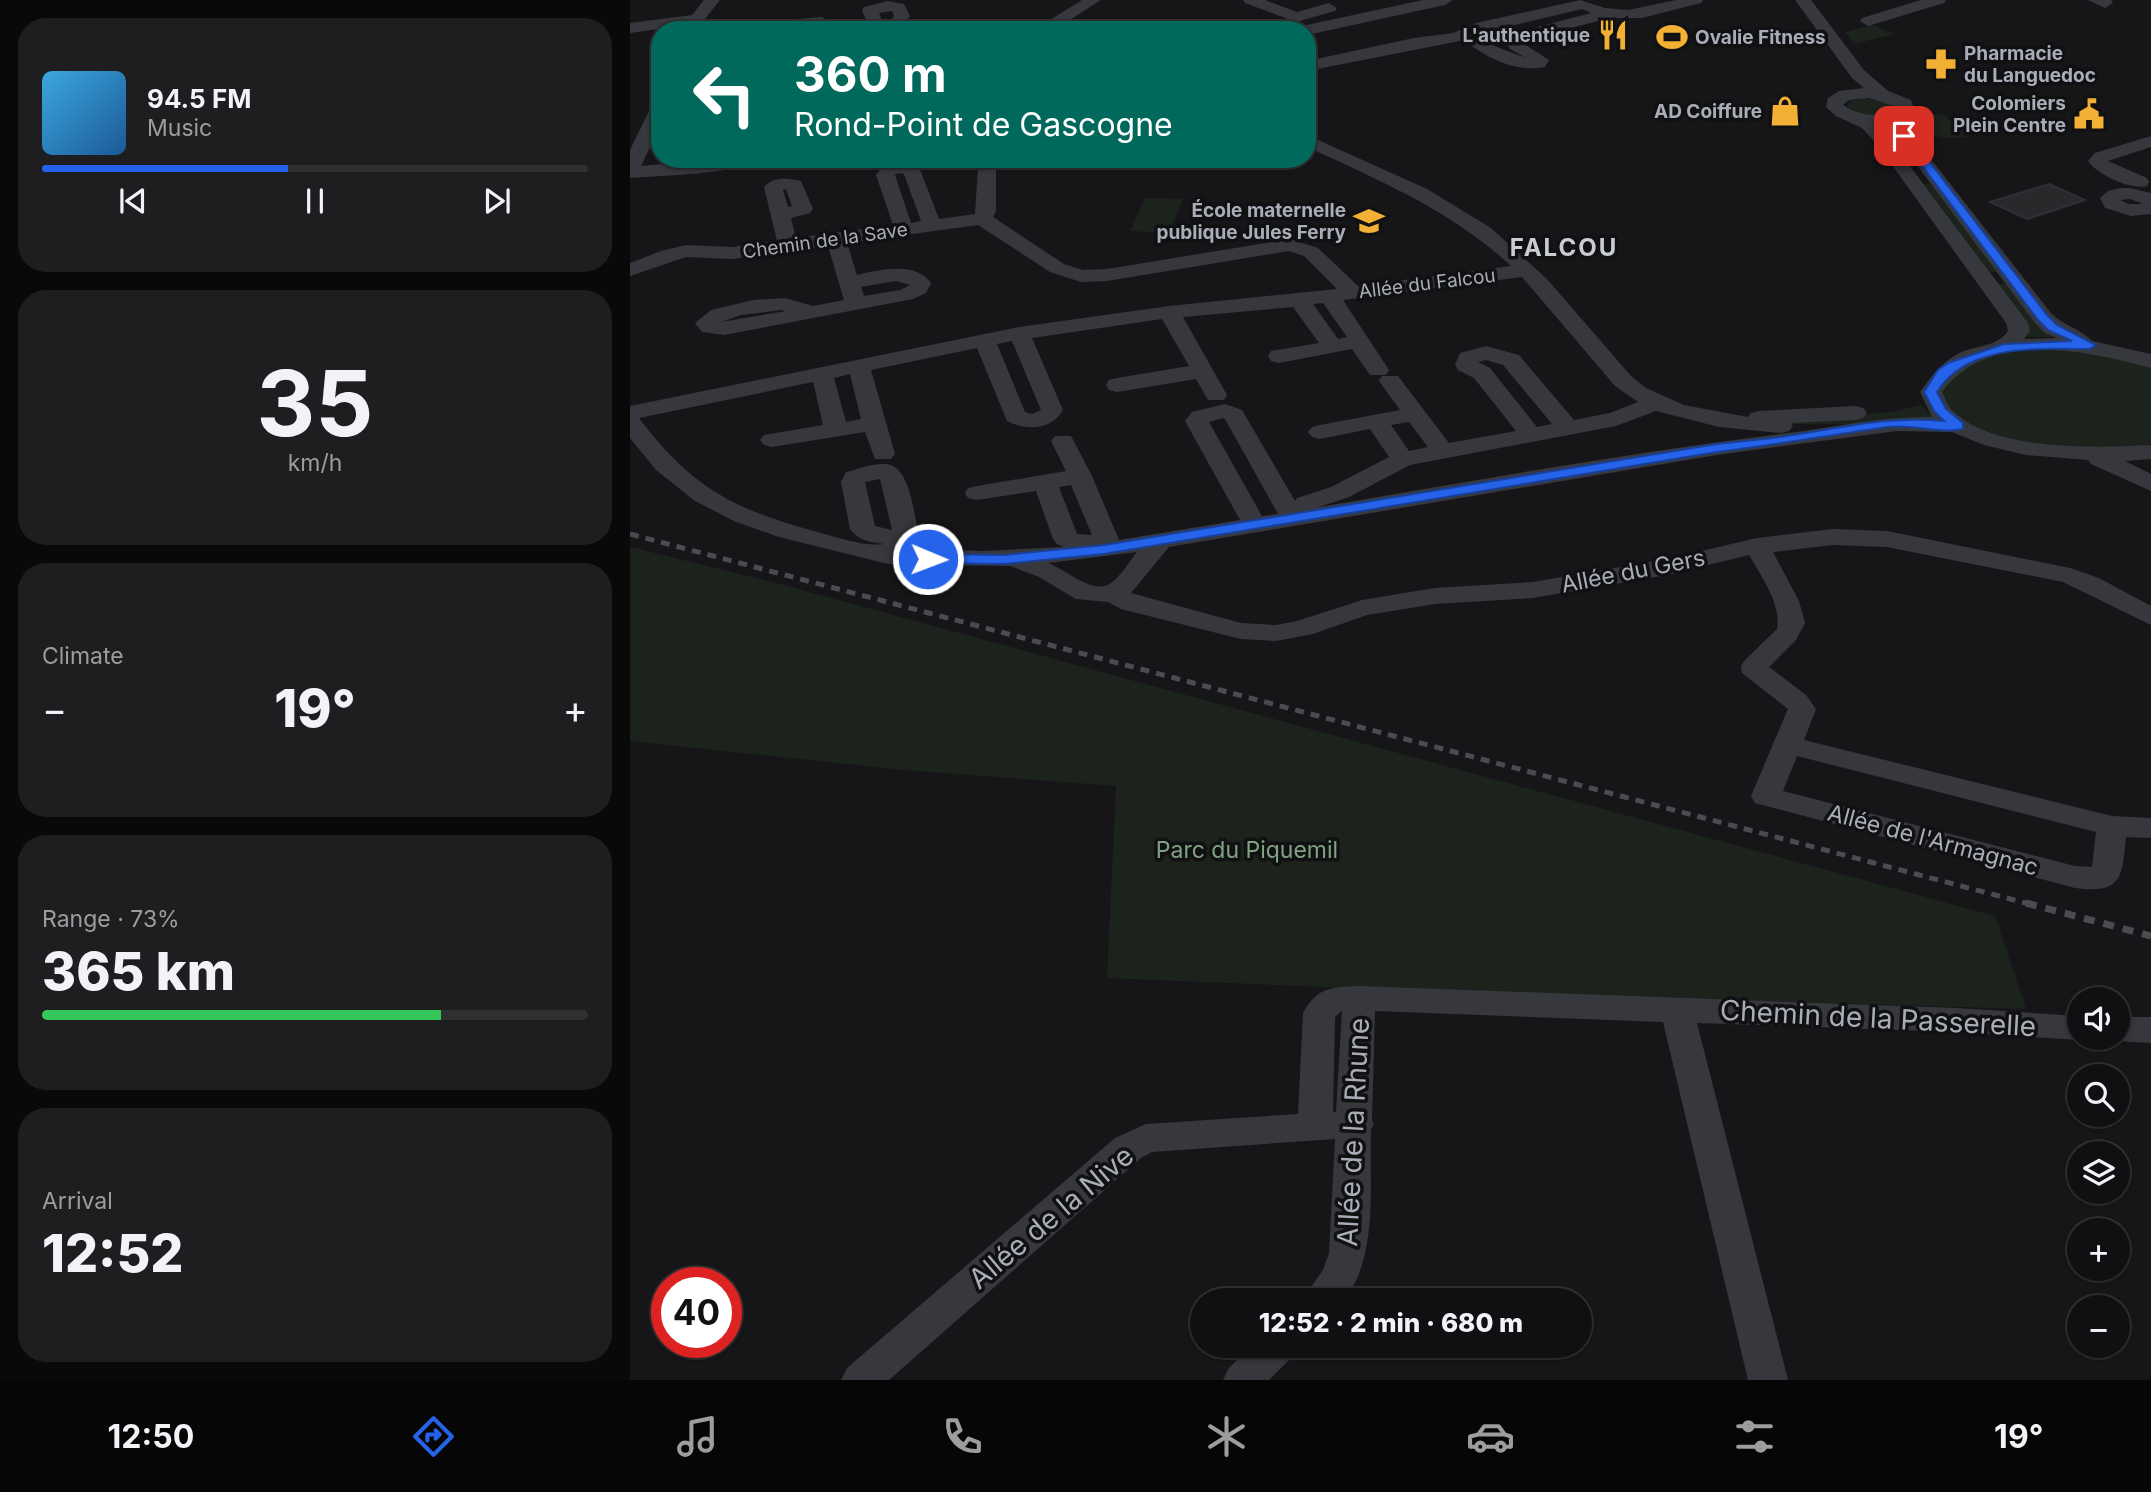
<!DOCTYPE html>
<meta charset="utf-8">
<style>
:root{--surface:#101012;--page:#1e1e20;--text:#f1f3f6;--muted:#9c9d9f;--line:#303032;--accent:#2563eb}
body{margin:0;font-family:Inter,sans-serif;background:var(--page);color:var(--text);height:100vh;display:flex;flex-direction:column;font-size:26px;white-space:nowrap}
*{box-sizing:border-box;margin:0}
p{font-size:23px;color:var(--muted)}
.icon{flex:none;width:38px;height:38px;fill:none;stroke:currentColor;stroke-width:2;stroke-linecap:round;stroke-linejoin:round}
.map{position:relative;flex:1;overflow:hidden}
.details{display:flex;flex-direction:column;gap:18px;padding:18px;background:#09090a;width:630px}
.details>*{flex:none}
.banner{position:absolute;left:21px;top:21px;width:665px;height:147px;border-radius:28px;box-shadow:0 2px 5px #0004,0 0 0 2px var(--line);background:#00695c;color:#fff;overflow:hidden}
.buttons{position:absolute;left:1437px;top:987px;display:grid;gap:14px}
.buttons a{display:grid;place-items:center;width:63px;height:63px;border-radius:50%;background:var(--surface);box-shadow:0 2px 5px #0004,0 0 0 2px var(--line);font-size:35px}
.speed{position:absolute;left:21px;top:1267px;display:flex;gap:14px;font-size:35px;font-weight:700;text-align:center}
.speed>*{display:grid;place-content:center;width:91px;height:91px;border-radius:50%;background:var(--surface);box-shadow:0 2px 5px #0004,0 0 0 2px var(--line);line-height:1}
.speed .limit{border:10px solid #d22;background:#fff;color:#111}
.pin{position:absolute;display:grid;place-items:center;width:60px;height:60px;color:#fff;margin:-30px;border-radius:14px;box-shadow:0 4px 10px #0006}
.me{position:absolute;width:77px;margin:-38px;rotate:91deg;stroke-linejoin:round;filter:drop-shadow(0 0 5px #0008)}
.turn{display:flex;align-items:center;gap:24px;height:147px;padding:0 28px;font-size:32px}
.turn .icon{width:91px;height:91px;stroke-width:2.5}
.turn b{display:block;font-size:49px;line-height:60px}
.big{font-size:52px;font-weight:800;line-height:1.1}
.details .card{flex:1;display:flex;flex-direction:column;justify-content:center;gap:10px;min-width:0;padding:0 24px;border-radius:28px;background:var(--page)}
.details .dial{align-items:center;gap:0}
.dial b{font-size:91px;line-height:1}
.song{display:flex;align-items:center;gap:21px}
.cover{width:84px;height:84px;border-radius:10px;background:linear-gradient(135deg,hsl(200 70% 55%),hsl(210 70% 35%))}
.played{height:7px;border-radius:4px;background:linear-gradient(90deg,var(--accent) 45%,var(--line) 45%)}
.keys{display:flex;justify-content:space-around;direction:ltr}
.heat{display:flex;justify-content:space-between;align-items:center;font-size:38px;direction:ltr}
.charge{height:10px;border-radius:5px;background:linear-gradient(90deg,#34c759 73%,var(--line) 0)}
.trip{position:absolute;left:560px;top:1288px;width:402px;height:70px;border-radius:35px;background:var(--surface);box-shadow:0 2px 5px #0004,0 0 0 2px var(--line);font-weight:800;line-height:70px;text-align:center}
.tabs{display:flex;height:112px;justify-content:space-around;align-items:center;background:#060607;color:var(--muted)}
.tabs .icon{width:49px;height:49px}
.tabs .on{color:var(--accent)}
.tabs b{font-size:32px;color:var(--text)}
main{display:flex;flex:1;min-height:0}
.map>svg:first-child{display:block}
</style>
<main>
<section class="details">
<div class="card">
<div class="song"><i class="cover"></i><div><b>94.5 FM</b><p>Music</p></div></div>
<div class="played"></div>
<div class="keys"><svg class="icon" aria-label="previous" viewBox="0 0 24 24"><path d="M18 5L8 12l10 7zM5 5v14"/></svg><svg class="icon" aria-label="pause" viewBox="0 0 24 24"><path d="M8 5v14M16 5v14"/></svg><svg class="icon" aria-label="next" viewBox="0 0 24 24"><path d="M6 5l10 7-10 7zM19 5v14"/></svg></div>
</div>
<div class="card dial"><b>35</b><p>km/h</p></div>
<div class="card"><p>Climate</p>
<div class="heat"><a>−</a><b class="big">19°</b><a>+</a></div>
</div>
<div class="card"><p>Range · 73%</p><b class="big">365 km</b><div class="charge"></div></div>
<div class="card"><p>Arrival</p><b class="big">12:52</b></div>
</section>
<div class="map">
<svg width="1521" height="1380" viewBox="0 0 1521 1380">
<rect width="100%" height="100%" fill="#161618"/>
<g fill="#1c231d">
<polygon points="1243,25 1265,34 1224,44 1215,32"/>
<path d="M1232,98l32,7 1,3c-10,13 -36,8 -48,-2l4,-5z"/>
<path d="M1311,114l6,2v3l32,14c-17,8 -56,6 -68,-9l11,-9z"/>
<polygon points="1304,183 1370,272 1360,272 1294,184"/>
<polygon points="515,198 553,199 539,233 500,231"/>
<polygon points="1378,283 1424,337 1397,337 1399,330 1368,284"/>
<path d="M1433,348l72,12 16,8v76c-50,10 -189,6 -209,-51 19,-41 82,-43 121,-45z"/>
<polygon points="1291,405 1304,419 1276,417 1219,424 1151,424 1150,421 1262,412"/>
<polygon points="0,547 146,583 1365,916 1396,1009 794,991 477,978 486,786 274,770 0,741"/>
</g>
<polygon fill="#29292c" stroke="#303034" stroke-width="2" points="1419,184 1455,200 1397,219 1360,202"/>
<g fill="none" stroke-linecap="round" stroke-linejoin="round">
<g fill="#37383d" fill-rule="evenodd">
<polygon points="74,0 90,0 75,19 73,30 57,30 58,25 0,33 0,23 62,15"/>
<polygon points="452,0 471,0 424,30 404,30"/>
<polygon points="613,0 635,0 667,12 699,3 707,8 705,11 666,22 615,3"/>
<polygon points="793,0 823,0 815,5 677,35 677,30 669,30 677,25"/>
<path d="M950,0l25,8 23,2 48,-10h27l-2,3 -59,15h-32l-87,22v3l26,17 -4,7c-28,6 -60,-9 -80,-27l-158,31v-10l107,-23 39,-5 23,-10zM952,9l9,4 -80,21 -5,8 4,7 16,9 -29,-11 -20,-13z"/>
<path d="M1165,0h16l53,70 24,21 23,9 4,12 -10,8 7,15 139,178c11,12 30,16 41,28l59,13v14c-65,-17 -162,-40 -209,24 3,6 6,14 11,19 43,41 143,37 198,34v14l-26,2 26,13v17l-60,-27 -3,-4 -62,-5 -42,-10 -32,-13 -55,-1 -180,24 -548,92 -38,46 110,30 35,2 21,-4 65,-21 73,-12 98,-6 134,-23 90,-21 76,-9 54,2 183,37 29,10 52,28v19l-88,-43 -176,-35 -54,-2 -60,7 26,49 6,22 -9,17 -27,27 37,28 10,14 -12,31 308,76 39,2v20l-25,-1c-4,41 -4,57 -51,51l-320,-85 -4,-7 37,-87 -46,-36 -1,-7 4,-6 32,-31c5,-24 -16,-53 -28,-74l-82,20 -134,23 -98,6 -68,11 -54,19 -37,7 -35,-2 -120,-30 -13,-7 -32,-3 -37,-22 -29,-11 -122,-2 -109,-27 -43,-15 -41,-21 -39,-31 -26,-32v-32l389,-79 150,-21 168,-17 -33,-33 -15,-5 -182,30 -26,1 -31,-10 -72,-47 -131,18 10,32c23,-5 58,-14 74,8l-5,10 -13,6 -189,36 -22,-3 -7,-9 16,-13 42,-10 32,-2 28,8 31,-6 -16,-54 -96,13 -46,-2 -56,19v-13l31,-12 25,-6 46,2 45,-6 -13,-54c9,-11 24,-9 37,-6l12,28 -3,4 -19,5 5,20 97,-13 -17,-50c10,-15 27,-16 43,-8l20,52 36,-5 3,-47 7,-8h20l-9,10v42l-3,6 71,47 19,6 24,-1 183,-30 28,9 40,38 153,-20c-59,-55 -132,-86 -204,-119v-12l120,54 64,39 56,51 84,97 15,12 38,17 64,12 3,-4 8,-2 96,-5 8,2 4,5 -4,5 -8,2 -64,3 2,3 -4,5 -8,2 -62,-6 -63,-16 -40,15 -206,39 -61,32 -30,10c154,-26 307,-54 461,-73 51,-6 101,-18 152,-17l-12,-25c12,-17 24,-33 44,-41 17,-6 33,-5 44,-20l-2,-8 -130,-180 -14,-15 -26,-12 -10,-9 2,-9 11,-7 25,-3 -12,-10zM1238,98l29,9v3c-17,8 -38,6 -54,-5l6,-5zM1259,124l9,16 137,183 10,10 12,5 -33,1 6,-8 -2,-8 -149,-198zM268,173l6,1 17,47 -10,2 -16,-48zM156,189l6,17 -4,1 -5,-17zM892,277l93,109 23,16 -28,11 -36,7 -55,-65 -33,-9 -26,7 -5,12 3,5 16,8 42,53 -67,12 -51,-67h-16l-3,5 21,29 -80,15 -8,2 -4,5 4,5 8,2 50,-10 19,28 -58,30 -34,11 -2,3 -53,-91 -17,-6 -33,8 -7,9 55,99 -121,20 -27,-64 -21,-40h-16l-4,5 15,30 -89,15 -9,2 -3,5 3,5 9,2 59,-9 17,48 4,5 7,3 -81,4 -77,-3 12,-18c-5,-19 -8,-65 -33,-66 -12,-1 -27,5 -39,8l-5,10 9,47c9,12 20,13 34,15 -18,3 -45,-6 -63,-11 -85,-23 -128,-43 -182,-115l174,-36 10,43 -59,10 -4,5 4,5 8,2 93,-15 10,27h16l4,-5 -24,-84 106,-22 30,73c19,10 45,9 56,-11l-31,-72 130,-19 27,47 -72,12 -8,2 -3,5 3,5 8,2 79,-13 12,21h16l3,-5 -44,-78 110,-10 26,36 -48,8 -3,5 3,5 8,2 73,-14 18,26h16l3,-5 -46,-70zM266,281l14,4 -10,5 -36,6 -3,-9zM693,303l24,34 -9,2 -25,-35zM151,310l5,1 -65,11 20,-7zM382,341l29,69 -9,4 -7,-2 -28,-68zM856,360l17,5 49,59 -15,3 -47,-59 -12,-6zM220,374l11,45 -15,3 -12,-44zM593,418l2,1 53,95 -16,2 -53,-94zM779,422l19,25 -19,4 -18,-26zM250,479l12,51 -17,-4 -10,-44zM441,485l21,50 -15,-1 -18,-47zM507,552c-8,10 -16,24 -26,31 -17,13 -46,-14 -63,-20zM1167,756l299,76 -4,35 -17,-1 -292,-75z"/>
<polygon points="1291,0 1316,0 1314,3 1238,26 1230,21 1232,18"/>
<polygon points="1458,0 1481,0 1483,3 1475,8"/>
<polygon points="258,1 274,4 280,16 276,22 280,30 264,30 260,22 264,16 262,11 249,13 256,30 240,30 232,10 234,7"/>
<polygon points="192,17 200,22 198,25 180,30 110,28 118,23"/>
<path d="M30,102v24l-19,40 74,-7h42c-14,15 -103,17 -127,19v-28l21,-43z"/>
<path d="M1521,136v11l-43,14 39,17 2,4 -2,4c-17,4 -49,-11 -59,-25l7,-8z"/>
<path d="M1490,188h10l21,5v21l-20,2 -26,-8 -5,-10 8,-7zM1500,199l13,5h-15l-8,-4z"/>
<path d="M729,986l598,22 122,8v22h9l-9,2 -122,-8 -260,-9 91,357h-40l-85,-358 -288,-11 -3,109 2,4 -3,5c-2,54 8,128 -27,171h-42l21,-30 6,-17 6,-114 -183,13 -11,6 -252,222h-48l6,-12 268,-230 31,-14 152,-10 5,-101c14,-26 29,-26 56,-27zM712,1011l-6,101h-3l2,-95z"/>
<polygon points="1488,1017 1521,1017 1521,1043 1488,1041 1476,1038 1488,1038"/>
<polygon points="621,1346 667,1346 661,1358 639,1380 593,1380 599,1368"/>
</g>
<polyline stroke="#4a4c52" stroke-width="5" stroke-dasharray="9 7" stroke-linecap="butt" points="0,534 1403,905"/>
<polyline stroke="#4a4c52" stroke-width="7" stroke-dasharray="11 9" stroke-linecap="butt" points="1396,903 1521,936"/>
</g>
<path fill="#2563eb" stroke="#184099" stroke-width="2" d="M1274,133l4,1 139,181 10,10 39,20 -6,4c-50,0 -123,-6 -153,43l9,17 17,14v6c-24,5 -50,-5 -75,-2 -57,8 -113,18 -171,25l-613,102 -100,10 -76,-1 -7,-4 7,-5 76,1 100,-10 613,-101c27,-3 55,-5 82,-10 51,-8 93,-18 145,-13l-10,-10 -10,-19 14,-22 10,-7 56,-19 68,-3 -24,-11 -10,-10 -137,-182 -2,-2z"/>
<defs>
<g id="restaurant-bare" transform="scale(2.415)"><path d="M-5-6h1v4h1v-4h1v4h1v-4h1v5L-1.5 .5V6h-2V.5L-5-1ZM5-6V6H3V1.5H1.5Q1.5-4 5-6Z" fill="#f2b134" stroke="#111113" stroke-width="2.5" paint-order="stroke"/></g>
<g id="stadium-bare" transform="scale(2.415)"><path d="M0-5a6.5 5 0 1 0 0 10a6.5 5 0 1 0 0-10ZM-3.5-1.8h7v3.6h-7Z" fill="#f2b134" stroke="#111113" stroke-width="2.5" paint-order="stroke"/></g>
<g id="pharmacy-bare" transform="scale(2.415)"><path d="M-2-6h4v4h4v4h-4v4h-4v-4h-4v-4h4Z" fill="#f2b134" stroke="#111113" stroke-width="2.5" paint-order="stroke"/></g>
<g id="shop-bare" transform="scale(2.415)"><path d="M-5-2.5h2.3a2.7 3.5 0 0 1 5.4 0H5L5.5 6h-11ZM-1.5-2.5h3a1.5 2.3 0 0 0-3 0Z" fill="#f2b134" stroke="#111113" stroke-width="2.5" paint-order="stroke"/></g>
<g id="civic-bare" transform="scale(2.415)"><path d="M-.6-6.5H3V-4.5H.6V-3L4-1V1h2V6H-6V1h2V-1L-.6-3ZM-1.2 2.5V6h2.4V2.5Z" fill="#f2b134" stroke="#111113" stroke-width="2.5" paint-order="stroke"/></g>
<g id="school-bare" transform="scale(2.415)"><path d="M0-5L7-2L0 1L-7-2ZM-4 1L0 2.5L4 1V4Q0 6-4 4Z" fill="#f2b134" stroke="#111113" stroke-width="2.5" paint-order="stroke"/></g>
</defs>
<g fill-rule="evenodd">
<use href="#restaurant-bare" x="983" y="35"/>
<use href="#stadium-bare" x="1042" y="37"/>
<use href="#pharmacy-bare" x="1311" y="64"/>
<use href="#shop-bare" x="1155" y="111"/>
<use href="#civic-bare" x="1459" y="114"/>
<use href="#school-bare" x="739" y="221"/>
</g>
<g text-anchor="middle" stroke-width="7" stroke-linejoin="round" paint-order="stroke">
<g font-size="19" font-weight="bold" fill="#a8adb8" stroke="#111113" text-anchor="end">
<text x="960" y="42">L'authentique</text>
<text x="1065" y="44" text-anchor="start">Ovalie Fitness</text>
<text x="1334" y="60" text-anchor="start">Pharmacie<tspan x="1334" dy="22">du Languedoc</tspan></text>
<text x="1436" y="110">Colomiers<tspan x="1436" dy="22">Plein Centre</tspan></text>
<text x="1132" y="118">AD Coiffure</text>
<text x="716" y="217">École maternelle<tspan x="716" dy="22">publique Jules Ferry</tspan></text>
</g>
<g font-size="19" fill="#a8adb8" stroke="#111113">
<text transform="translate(195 240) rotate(-8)" y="7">Chemin de la Save</text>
<text transform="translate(797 283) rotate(-7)" y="7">Allée du Falcou</text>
</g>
<g font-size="23" fill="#a8adb8" stroke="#111113">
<text transform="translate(1003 571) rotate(-11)" y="8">Allée du Gers</text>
<text transform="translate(1303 840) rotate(15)" y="8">Allée de l'Armagnac</text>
</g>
<g font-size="23" fill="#7fa381" stroke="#111113">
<text x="617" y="858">Parc du Piquemil</text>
</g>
<g font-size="24" font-weight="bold" letter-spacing="2" fill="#c9ccd4" stroke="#111113">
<text x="934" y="256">FALCOU</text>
</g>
<g font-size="28" fill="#a8adb8" stroke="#111113">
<text transform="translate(1248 1018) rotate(3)" y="10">Chemin de la Passerelle</text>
<text transform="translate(723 1132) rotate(-87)" y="10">Allée de la Rhune</text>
<text transform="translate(421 1217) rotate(-40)" y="10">Allée de la Nive</text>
</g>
</g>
</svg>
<div class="buttons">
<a><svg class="icon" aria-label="sound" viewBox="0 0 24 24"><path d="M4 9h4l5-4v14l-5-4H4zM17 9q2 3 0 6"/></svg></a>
<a><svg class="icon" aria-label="search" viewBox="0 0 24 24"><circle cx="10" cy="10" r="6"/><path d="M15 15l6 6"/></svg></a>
<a><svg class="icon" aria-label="layers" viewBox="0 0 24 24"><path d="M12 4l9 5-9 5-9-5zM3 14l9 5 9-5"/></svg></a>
<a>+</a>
<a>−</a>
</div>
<div class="speed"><div class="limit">40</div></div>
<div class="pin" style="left:1274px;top:136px;background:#d93025"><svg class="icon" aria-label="arrive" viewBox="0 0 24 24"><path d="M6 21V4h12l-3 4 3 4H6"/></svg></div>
<svg class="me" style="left:298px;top:559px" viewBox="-20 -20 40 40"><circle r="17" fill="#2563eb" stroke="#fff" stroke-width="3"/><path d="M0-11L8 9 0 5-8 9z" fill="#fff"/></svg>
<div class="trip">12:52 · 2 min · 680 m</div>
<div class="banner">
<div class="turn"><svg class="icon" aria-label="left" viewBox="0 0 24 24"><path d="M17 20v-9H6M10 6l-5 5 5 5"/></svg><div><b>360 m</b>Rond-Point de Gascogne</div></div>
</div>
</div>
</main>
<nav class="tabs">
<b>12:50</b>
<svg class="icon on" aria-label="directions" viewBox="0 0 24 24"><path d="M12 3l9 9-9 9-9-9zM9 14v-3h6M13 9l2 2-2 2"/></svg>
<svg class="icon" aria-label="music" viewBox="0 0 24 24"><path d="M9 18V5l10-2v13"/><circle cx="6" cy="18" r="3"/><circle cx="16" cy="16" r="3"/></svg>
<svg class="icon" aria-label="phone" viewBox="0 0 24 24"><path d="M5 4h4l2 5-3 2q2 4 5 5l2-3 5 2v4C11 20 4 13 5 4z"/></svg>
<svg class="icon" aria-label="climate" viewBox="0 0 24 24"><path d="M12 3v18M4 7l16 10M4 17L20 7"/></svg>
<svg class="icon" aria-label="car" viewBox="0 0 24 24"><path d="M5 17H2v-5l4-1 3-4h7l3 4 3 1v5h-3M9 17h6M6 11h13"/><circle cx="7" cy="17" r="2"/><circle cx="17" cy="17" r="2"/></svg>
<svg class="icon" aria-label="filters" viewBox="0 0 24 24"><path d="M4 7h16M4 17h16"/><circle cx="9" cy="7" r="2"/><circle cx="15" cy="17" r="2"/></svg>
<b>19°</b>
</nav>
